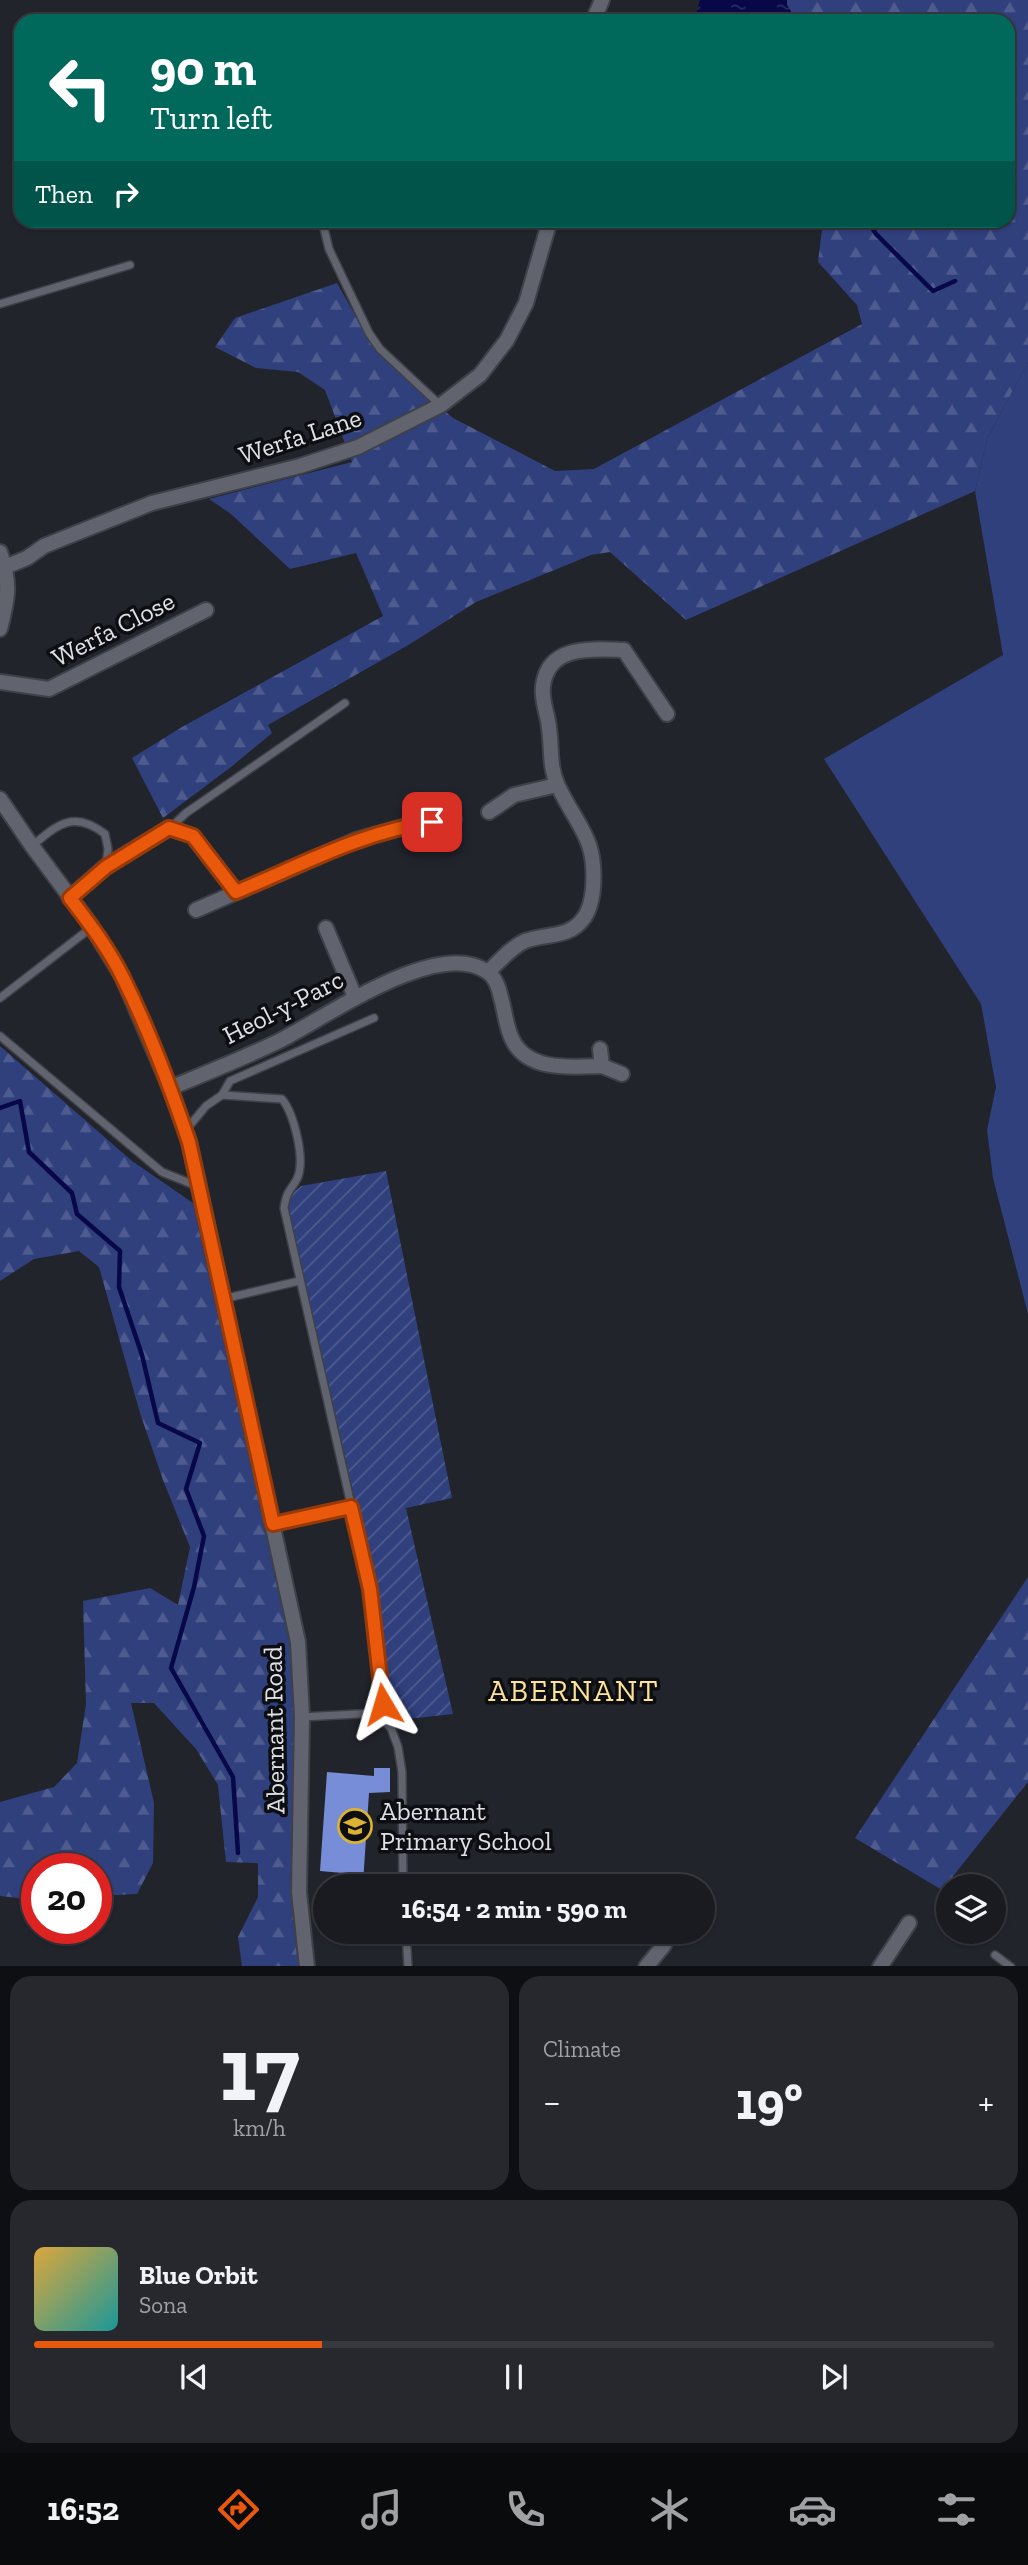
<!DOCTYPE html>
<meta charset="utf-8">
<style>
:root{--surface:#1a1b21;--page:#27282e;--text:#f1f3f6;--muted:#9fa1a5;--line:#38393f;--accent:#ea580c}
body{margin:0;font-family:"Zilla Slab",serif;background:var(--page);color:var(--text);height:100vh;display:flex;flex-direction:column;font-size:26px;white-space:nowrap}
*{box-sizing:border-box;margin:0}
p{font-size:23px;color:var(--muted)}
.icon{flex:none;width:38px;height:38px;fill:none;stroke:currentColor;stroke-width:2;stroke-linecap:round;stroke-linejoin:round}
.map{position:relative;height:1966px;overflow:hidden}
.sheet{display:flex;flex-direction:column;gap:10px;padding:10px;background:#0e0f12;flex:1}
.sheet>*{flex:none}
.top-card{position:absolute;left:14px;top:14px;width:1001px;height:214px;border-radius:21px;box-shadow:0 2px 5px #0004,0 0 0 2px var(--line);background:#00695c;color:#fff;overflow:hidden}
.fabs{position:absolute;left:936px;top:1874px;display:grid;gap:14px}
.fabs a{display:grid;place-items:center;width:70px;height:70px;border-radius:50%;background:var(--surface);box-shadow:0 2px 5px #0004,0 0 0 2px var(--line);font-size:35px}
.speed{position:absolute;left:21px;top:1853px;display:flex;gap:14px;font-size:35px;font-weight:700;text-align:center}
.speed>*{display:grid;place-content:center;width:91px;height:91px;border-radius:50%;background:var(--surface);box-shadow:0 2px 5px #0004,0 0 0 2px var(--line);line-height:1}
.speed .limit{border:10px solid #d22;background:#fff;color:#111}
.pin{position:absolute;display:grid;place-items:center;width:60px;height:60px;color:#fff;margin:-30px;border-radius:14px;box-shadow:0 4px 10px #0006}
.me{position:absolute;width:77px;margin:-38px;rotate:353deg;stroke-linejoin:round;filter:drop-shadow(0 0 5px #0008)}
.turn{display:flex;align-items:center;gap:24px;height:147px;padding:0 21px;font-size:32px}
.turn .icon{width:91px;height:91px;stroke-width:2.5}
.turn b{display:block;font-size:49px;line-height:60px}
.then{display:flex;align-items:center;height:66px;padding:0 21px;background:#0003;gap:14px;font-size:26px}
.big{font-size:52px;font-weight:800;line-height:1.1}
.sheet .widget{flex:1;display:flex;flex-direction:column;justify-content:center;gap:10px;min-width:0;padding:0 24px;border-radius:21px;background:var(--page)}
.sheet .dial{align-items:center;gap:0}
.dial b{font-size:91px;line-height:1}
.song{display:flex;align-items:center;gap:21px}
.cover{width:84px;height:84px;border-radius:10px;background:linear-gradient(135deg,hsl(40 70% 55%),hsl(180 70% 35%))}
.played{height:7px;border-radius:4px;background:linear-gradient(90deg,var(--accent) 30%,var(--line) 30%)}
.keys{display:flex;justify-content:space-around;direction:ltr}
.heat{display:flex;justify-content:space-between;align-items:center;font-size:38px;direction:ltr}
.sheet .tiles{flex:1;display:grid;gap:10px;grid-template-columns:1fr 1fr}
.widget:last-child{grid-column:span 2}
.trip{position:absolute;left:313px;top:1874px;width:402px;height:70px;border-radius:35px;background:var(--surface);box-shadow:0 2px 5px #0004,0 0 0 2px var(--line);font-weight:800;line-height:70px;text-align:center}
.dock{display:flex;height:112px;justify-content:space-around;align-items:center;background:#0a0b0d;color:var(--muted)}
.dock .icon{width:49px;height:49px}
.dock .active{color:var(--accent)}
.dock b{font-size:32px;color:var(--text)}
.map>svg:first-child{display:block}
</style>
<div class="map">
<svg width="1028" height="1967" viewBox="0 0 1028 1967">
<defs>
<pattern id="forest-firs" width="22" height="20" patternUnits="userSpaceOnUse" patternTransform="scale(1.75)"><rect width="22" height="20" fill="#30407d"/><path d="M5 1l3.5 6h-7zM16 11l3.5 6h-7z" fill="#4e5b8f"/></pattern>
<pattern id="garden-furrows" width="10" height="10" patternUnits="userSpaceOnUse" patternTransform="scale(1.75)"><rect width="10" height="10" fill="#30407d"/><path d="M-1 1l2-2M0 10L10 0M9 11l2-2" fill="none" stroke="#4e5b8f"/></pattern>
<pattern id="water-ripples" width="26" height="14" patternUnits="userSpaceOnUse" patternTransform="scale(1.75)"><rect width="26" height="14" fill="#080848"/><path d="M2 4q2-2 4 0t4 0M15 11q2-2 4 0t4 0" fill="none" stroke="#2c2c62"/></pattern>
</defs>
<rect width="100%" height="100%" fill="#22242c"/>
<polygon fill="#30407d" points="1028,362 1028,1314 993,1178 987,1130 996,1087 981,1004 824,759 1003,655 975,491 987,439"/>
<g fill="url(#forest-firs)">
<polygon points="787,0 1028,0 1028,362 987,439 975,491 686,620 610,552 591,555 476,602 410,644 268,725 272,733 231,767 163,818 132,758 182,727 383,616 356,553 290,569 231,514 209,499 352,462 325,390 298,372 256,368 215,347 235,318 337,283 376,352 453,418 555,471 594,469 862,324 857,305 818,262 823,221 1008,220 1008,21 797,21 787,5"/>
<polygon points="0,1046 132,1161 193,1203 290,1643 294,1683 291,1898 299,1966 242,1966 238,1937 258,1897 258,1863 226,1862 218,1785 196,1749 154,1703 131,1703 154,1803 153,1863 137,1894 96,1896 96,1869 37,1869 37,1900 0,1896 0,1802 54,1787 77,1763 86,1704 83,1601 150,1588 178,1605 190,1547 163,1480 140,1413 99,1267 79,1251 34,1259 0,1281"/>
<polygon points="1028,1577 1028,1782 942,1890 855,1838"/>
</g>
<polygon fill="url(#garden-furrows)" points="386,1171 452,1498 406,1508 453,1714 398,1720 392,1707 375,1588 288,1209 291,1195 301,1186"/>
<polygon fill="url(#water-ripples)" points="700,0 787,0 787,5 797,21 694,21"/>
<g fill="none" stroke-linecap="round" stroke-linejoin="round">
<g stroke="#080848" stroke-width="4.5">
<polyline points="867,220 876,234 933,291 955,281"/>
<polyline points="0,1108 20,1101 29,1152 72,1193 77,1214 120,1251 119,1287 142,1355 158,1423 200,1443 186,1489 204,1536 194,1587 171,1668 233,1777 238,1853"/>
</g>
</g>
<polygon fill="#788dd7" points="374,1768 390,1768 390,1792 369,1793 363,1883 342,1881 343,1873 320,1871 327,1772 374,1776"/>
<g fill="none" stroke-linecap="round" stroke-linejoin="round">
<g stroke="#3e4147" stroke-width="10">
<g id="service">
<polyline points="322,220 329,249 369,333 380,349 440,405"/>
<polyline points="0,304 130,265"/>
<polyline points="170,828 186,813 345,703"/>
<path d="M32,846c26,-22 42,-36 73,-12l3,15 -2,17"/>
<polyline points="0,998 92,927"/>
<polyline points="0,1036 162,1172 197,1186"/>
<polyline points="222,1095 230,1081 374,1018"/>
<path d="M186,1130l20,-24 16,-11 60,4c12,15 24,61 15,80 -8,14 -10,11 -13,29l86,381 13,115 -7,9 -74,4"/>
<polyline points="223,1299 299,1281"/>
<polyline points="273,1524 351,1507"/>
<polyline points="376,1713 391,1728 398,1747 402,1772 403,1886"/>
<polyline points="406,1932 408,1967"/>
<polyline points="995,1955 1011,1967"/>
</g>
</g>
<g stroke="#3e4147" stroke-width="18">
<g id="minor">
<polyline points="593,21 602,0"/>
<path d="M0,552c11,31 8,46 0,77"/>
<polyline points="5,567 27,558 44,546 152,503 300,466 358,447 441,405 480,375 507,340 526,303 550,220"/>
<polyline points="0,682 49,689 206,610"/>
<polyline points="0,799 32,846 90,924 122,976 170,1088 189,1141 298,1642 302,1717 299,1892 307,1967"/>
<polyline points="489,812 514,795 557,785"/>
<polyline points="70,898 105,867 169,828 193,836 236,892"/>
<polyline points="196,910 356,840 410,825 454,819"/>
<polyline points="326,928 355,997"/>
<path d="M488,972c12,-11 22,-24 37,-31 21,-8 43,-2 58,-22 6,-7 9,-21 10,-30 4,-52 -15,-61 -35,-103 -9,-19 -6,-38 -9,-58 -1,-14 -8,-27 -6,-42 5,-42 50,-37 81,-36l43,64"/>
<polyline points="600,1049 602,1066 622,1074"/>
<path d="M170,1088c36,-15 72,-29 107,-46 47,-23 158,-104 209,-71 9,5 13,17 15,27 4,13 5,29 11,41 15,33 60,28 90,27"/>
<polyline points="646,1967 664,1945"/>
<polyline points="880,1967 909,1923"/>
</g>
</g>
<use href="#service" stroke="#61646e" stroke-width="7"/>
<use href="#minor" stroke="#61646e" stroke-width="14"/>
</g>
<g fill="none" stroke-linecap="round" stroke-linejoin="round">
<g stroke="#983908" stroke-width="18">
<path id="route" d="M383,1704l-13,-115 -19,-82 -78,17 -84,-382c-19,-56 -40,-112 -66,-164 -14,-29 -34,-55 -53,-80l36,-31 63,-39 24,8 43,56c63,-26 128,-61 196,-70"/>
</g>
<use href="#route" stroke="#ea580c" stroke-width="12"/>
</g>
<defs>
<g id="school-ring" transform="scale(1.75)"><circle r="9.5" fill="#0c0e11" stroke="#dab333" stroke-width="1.5"/><path d="M0-5L7-2L0 1L-7-2ZM-4 1L0 2.5L4 1V4Q0 6-4 4Z" fill="#dab333"/></g>
</defs>
<g fill-rule="evenodd">
<use href="#school-ring" x="355" y="1826"/>
</g>
<g text-anchor="middle" stroke-width="7" stroke-linejoin="round" paint-order="stroke">
<g font-size="26" fill="#dfe1e7" stroke="#0c0e11">
<text transform="translate(300 436) rotate(-18)" y="9">Werfa Lane</text>
<text transform="translate(113 629) rotate(-27)" y="9">Werfa Close</text>
<text transform="translate(283 1007) rotate(-27)" y="9">Heol-y-Parc</text>
<text transform="translate(274 1730) rotate(-91)" y="9">Abernant Road</text>
</g>
<g font-size="26" fill="#dfe1e7" stroke="#0c0e11" text-anchor="start">
<text x="380" y="1820">Abernant<tspan x="380" dy="30">Primary School</tspan></text>
</g>
<g font-size="30" letter-spacing="2" fill="#fee296" stroke="#0c0e11">
<text x="574" y="1701">ABERNANT</text>
</g>
</g>
</svg>
<div class="fabs">
<a><svg class="icon" aria-label="layers" viewBox="0 0 24 24"><path d="M12 4l9 5-9 5-9-5zM3 14l9 5 9-5"/></svg></a>
</div>
<div class="speed"><div class="limit">20</div></div>
<div class="pin" style="left:432px;top:822px;background:#d93025"><svg class="icon" aria-label="arrive" viewBox="0 0 24 24"><path d="M6 21V4h12l-3 4 3 4H6"/></svg></div>
<svg class="me" style="left:383px;top:1704px" viewBox="-20 -20 40 40"><path d="M0-17L14 15 0 8-14 15z" fill="#ea580c" stroke="#fff" stroke-width="4"/></svg>
<div class="trip">16:54 · 2 min · 590 m</div>
<div class="top-card">
<div class="turn"><svg class="icon" aria-label="left" viewBox="0 0 24 24"><path d="M17 20v-9H6M10 6l-5 5 5 5"/></svg><div><b>90 m</b>Turn left</div></div>
<div class="then">Then<svg class="icon" aria-label="right" viewBox="0 0 24 24"><path d="M7 20v-9h11M14 6l5 5-5 5"/></svg></div>
</div>
</div>
<section class="sheet">
<div class="tiles">
<div class="widget dial"><b>17</b><p>km/h</p></div>
<div class="widget"><p>Climate</p>
<div class="heat"><a>−</a><b class="big">19°</b><a>+</a></div>
</div>
<div class="widget">
<div class="song"><i class="cover"></i><div><b>Blue Orbit</b><p>Sona</p></div></div>
<div class="played"></div>
<div class="keys"><svg class="icon" aria-label="previous" viewBox="0 0 24 24"><path d="M18 5L8 12l10 7zM5 5v14"/></svg><svg class="icon" aria-label="pause" viewBox="0 0 24 24"><path d="M8 5v14M16 5v14"/></svg><svg class="icon" aria-label="next" viewBox="0 0 24 24"><path d="M6 5l10 7-10 7zM19 5v14"/></svg></div>
</div>
</div>
</section>
<nav class="dock">
<b>16:52</b>
<svg class="icon active" aria-label="directions" viewBox="0 0 24 24"><path d="M12 3l9 9-9 9-9-9zM9 14v-3h6M13 9l2 2-2 2"/></svg>
<svg class="icon" aria-label="music" viewBox="0 0 24 24"><path d="M9 18V5l10-2v13"/><circle cx="6" cy="18" r="3"/><circle cx="16" cy="16" r="3"/></svg>
<svg class="icon" aria-label="phone" viewBox="0 0 24 24"><path d="M5 4h4l2 5-3 2q2 4 5 5l2-3 5 2v4C11 20 4 13 5 4z"/></svg>
<svg class="icon" aria-label="climate" viewBox="0 0 24 24"><path d="M12 3v18M4 7l16 10M4 17L20 7"/></svg>
<svg class="icon" aria-label="car" viewBox="0 0 24 24"><path d="M5 17H2v-5l4-1 3-4h7l3 4 3 1v5h-3M9 17h6M6 11h13"/><circle cx="7" cy="17" r="2"/><circle cx="17" cy="17" r="2"/></svg>
<svg class="icon" aria-label="filters" viewBox="0 0 24 24"><path d="M4 7h16M4 17h16"/><circle cx="9" cy="7" r="2"/><circle cx="15" cy="17" r="2"/></svg>
</nav>
